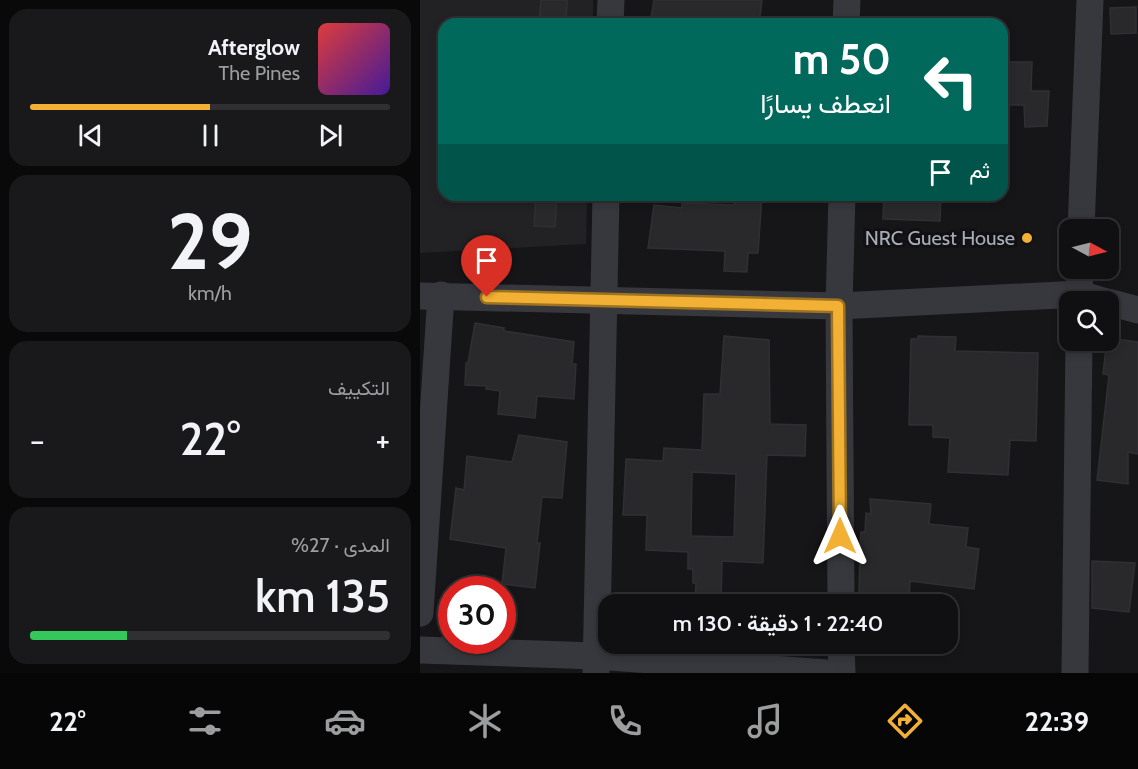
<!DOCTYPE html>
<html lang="ar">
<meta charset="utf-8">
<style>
:root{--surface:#101012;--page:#19191b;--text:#f1f3f6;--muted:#9c9d9f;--line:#303032;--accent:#f2b134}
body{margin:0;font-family:Cabin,Vazirmatn,sans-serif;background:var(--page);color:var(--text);direction:rtl;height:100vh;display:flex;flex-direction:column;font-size:22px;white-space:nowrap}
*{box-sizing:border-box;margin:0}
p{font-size:20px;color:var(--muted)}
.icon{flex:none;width:33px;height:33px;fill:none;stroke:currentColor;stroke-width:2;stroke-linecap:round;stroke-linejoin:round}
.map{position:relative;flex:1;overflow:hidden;direction:ltr}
.drawer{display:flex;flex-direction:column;gap:9px;padding:9px;background:#09090a;width:420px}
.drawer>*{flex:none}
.top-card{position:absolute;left:18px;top:18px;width:570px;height:183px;border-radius:18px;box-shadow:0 3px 9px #0003,0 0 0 2px var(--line);direction:rtl;background:#00695c;color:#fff;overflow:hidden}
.needle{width:39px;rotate:97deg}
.fabs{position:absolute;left:639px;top:219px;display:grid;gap:12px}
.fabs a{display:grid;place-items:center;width:60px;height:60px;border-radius:12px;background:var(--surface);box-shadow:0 3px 9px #0003,0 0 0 2px var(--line);font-size:30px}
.speed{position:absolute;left:18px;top:576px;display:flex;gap:12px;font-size:30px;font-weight:700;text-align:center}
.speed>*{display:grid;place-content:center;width:78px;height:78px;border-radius:50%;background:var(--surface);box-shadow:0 3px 9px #0003,0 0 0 2px var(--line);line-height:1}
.speed .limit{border:9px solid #d22;background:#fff;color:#111}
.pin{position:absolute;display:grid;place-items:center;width:51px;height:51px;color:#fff;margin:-62px -26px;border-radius:50% 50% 50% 0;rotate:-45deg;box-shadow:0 0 6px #0007}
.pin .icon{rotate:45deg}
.me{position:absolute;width:66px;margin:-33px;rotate:0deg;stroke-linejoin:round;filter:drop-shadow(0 0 4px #0008)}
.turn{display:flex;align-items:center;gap:21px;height:126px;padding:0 18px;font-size:27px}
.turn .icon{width:78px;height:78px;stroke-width:2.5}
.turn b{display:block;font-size:42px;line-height:51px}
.then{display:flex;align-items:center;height:57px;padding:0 18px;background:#0003;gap:12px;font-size:22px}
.big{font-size:45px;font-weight:600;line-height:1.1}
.drawer .tile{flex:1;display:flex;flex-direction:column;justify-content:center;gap:9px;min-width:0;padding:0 21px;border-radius:18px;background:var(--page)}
.drawer .dial{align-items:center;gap:0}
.dial b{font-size:78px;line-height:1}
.song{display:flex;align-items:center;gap:18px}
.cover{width:72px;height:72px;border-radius:9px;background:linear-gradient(135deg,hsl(0 70% 55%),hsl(260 70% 35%))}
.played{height:6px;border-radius:3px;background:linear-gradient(90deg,var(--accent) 50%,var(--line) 50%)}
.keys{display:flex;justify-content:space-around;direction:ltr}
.heat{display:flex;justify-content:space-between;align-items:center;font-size:33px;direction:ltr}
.charge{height:9px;border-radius:4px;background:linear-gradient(90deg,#34c759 27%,var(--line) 0)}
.trip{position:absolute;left:178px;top:594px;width:360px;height:60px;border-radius:18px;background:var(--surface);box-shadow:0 3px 9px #0003,0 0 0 2px var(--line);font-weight:600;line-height:60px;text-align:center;direction:rtl}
.tabs{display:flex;height:96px;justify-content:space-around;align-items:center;background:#060607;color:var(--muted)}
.tabs .icon{width:42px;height:42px}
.tabs .current{color:var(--accent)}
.tabs b{font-size:27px;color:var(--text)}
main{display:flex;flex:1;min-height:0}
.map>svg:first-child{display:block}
</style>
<main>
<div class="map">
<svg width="718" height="673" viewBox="0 0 718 673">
<rect width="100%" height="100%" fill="#161618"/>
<polygon fill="#222225" points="0,0 173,0 173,24 24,24 24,195 167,195 166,244 0,253"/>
<g fill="#29292c" stroke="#303034" stroke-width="1.5" fill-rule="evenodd">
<polygon points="121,0 147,0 146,24 119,24"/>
<polygon points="234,0 342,0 339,24 230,24"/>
<polygon points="716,7 716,33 691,34 690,8"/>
<polygon points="582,62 612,62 611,91 629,91 627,126 605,127 604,105 582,105"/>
<polygon points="116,195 137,195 135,227 114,226"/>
<polygon points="314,195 342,195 338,253 328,253 327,272 304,271 305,251 228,248 234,205 262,208 262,203 314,205"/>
<polygon points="464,195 521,195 520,221 463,219"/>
<polygon points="55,323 84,328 84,331 154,342 152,364 156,364 154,399 117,396 115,418 78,414 80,391 66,389 67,386 45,385 46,363 48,363"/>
<path d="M304,336l45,4 1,84 36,1 -1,31 -38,-1 -4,108 -41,-2 -1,41 -26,-1 1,-18h-3v-14h-5v-17l-42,-2 1,-35h-24l3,-56 37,2 1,-13 38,2 2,-56h16zM272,472l44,2 -2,63 -43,-1z"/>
<polygon points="498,336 536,337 535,351 618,353 616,441 590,440 588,475 528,472 530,438 513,437 513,425 489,425 491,339 498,339"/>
<polygon points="688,338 718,342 718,454 708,452 708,484 677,480 689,375 683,374 687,340 688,340"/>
<polygon points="99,435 147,442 142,498 122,497 117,543 120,543 115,588 82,584 86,548 30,539 36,488 44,490 47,456 92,462"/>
<polygon points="450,499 511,504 509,524 548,528 546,547 559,549 554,589 490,581 489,604 443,604 443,596 439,596 440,552 441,532 445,532 446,513 451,514"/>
<polygon points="672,561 715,563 709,612 672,608"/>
</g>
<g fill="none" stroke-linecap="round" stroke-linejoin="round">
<g stroke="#37383d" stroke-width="27">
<polyline points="190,24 191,0"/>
<polyline points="426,24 427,0"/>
<polyline points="661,230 670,0"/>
<polyline points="0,296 419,306 659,294 686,302"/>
<polyline points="659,302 660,268"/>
<polyline points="688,302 718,310"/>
<polyline points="421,604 419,306 422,195"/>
<polyline points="0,613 21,295"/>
<polyline points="421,644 422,673"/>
<polyline points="0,650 176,656 407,673"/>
<polyline points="176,673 186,195"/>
<polyline points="655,673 659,340"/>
</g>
</g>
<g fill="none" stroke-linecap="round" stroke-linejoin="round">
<g stroke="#9d7322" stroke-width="15">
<polyline id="route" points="67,297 418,306 420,536"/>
</g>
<use href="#route" stroke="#f2b134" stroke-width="10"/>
</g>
<circle fill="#f2b134" stroke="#111113" stroke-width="2" cx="607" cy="238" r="6"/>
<g text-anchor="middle" stroke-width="6" stroke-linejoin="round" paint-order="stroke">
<g font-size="20" fill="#a8adb8" stroke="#111113" text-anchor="end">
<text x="595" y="245">NRC Guest House</text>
</g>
</g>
</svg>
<div class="fabs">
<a><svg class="needle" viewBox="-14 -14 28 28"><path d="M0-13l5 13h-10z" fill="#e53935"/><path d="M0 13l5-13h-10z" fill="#9c9d9f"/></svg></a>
<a><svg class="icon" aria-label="search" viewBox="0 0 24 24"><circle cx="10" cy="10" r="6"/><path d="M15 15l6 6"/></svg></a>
</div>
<div class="speed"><div class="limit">30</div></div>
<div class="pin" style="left:67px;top:297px;background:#d93025"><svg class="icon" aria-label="arrive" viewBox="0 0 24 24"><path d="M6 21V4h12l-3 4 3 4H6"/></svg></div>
<svg class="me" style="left:420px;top:536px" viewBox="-20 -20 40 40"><path d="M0-17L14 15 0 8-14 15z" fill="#f2b134" stroke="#fff" stroke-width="4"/></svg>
<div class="trip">22:40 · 1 دقيقة · 130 m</div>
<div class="top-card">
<div class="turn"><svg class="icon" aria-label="left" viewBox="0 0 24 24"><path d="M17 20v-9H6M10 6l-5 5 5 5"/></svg><div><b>50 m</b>انعطف يسارًا</div></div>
<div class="then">ثم<svg class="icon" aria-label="arrive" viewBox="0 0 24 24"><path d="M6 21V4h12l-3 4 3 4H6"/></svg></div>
</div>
</div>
<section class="drawer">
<div class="tile">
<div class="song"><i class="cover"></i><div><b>Afterglow</b><p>The Pines</p></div></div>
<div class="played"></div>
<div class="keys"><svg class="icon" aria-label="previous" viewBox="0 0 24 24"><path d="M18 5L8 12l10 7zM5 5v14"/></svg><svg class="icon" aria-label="pause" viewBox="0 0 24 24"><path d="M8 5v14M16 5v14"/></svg><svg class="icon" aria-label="next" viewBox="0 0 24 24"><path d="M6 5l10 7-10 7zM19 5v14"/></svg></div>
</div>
<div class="tile dial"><b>29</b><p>km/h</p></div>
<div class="tile"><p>التكييف</p>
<div class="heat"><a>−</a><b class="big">22°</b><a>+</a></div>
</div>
<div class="tile"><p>المدى · 27%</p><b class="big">135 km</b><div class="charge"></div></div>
</section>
</main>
<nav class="tabs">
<b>22:39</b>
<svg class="icon current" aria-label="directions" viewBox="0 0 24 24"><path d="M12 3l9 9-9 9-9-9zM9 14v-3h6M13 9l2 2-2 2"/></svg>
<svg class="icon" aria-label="music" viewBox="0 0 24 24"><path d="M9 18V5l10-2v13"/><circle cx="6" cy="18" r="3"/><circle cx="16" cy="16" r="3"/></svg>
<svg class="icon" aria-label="phone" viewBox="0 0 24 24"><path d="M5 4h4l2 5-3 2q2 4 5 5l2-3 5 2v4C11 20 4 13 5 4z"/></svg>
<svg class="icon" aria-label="climate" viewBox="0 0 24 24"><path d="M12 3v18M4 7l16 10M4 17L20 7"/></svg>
<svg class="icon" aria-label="car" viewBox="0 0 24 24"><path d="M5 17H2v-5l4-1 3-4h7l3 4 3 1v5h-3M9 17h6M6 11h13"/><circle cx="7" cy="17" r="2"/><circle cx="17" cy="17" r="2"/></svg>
<svg class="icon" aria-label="filters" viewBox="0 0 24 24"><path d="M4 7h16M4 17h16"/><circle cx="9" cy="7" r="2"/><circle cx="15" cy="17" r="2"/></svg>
<b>22°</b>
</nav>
